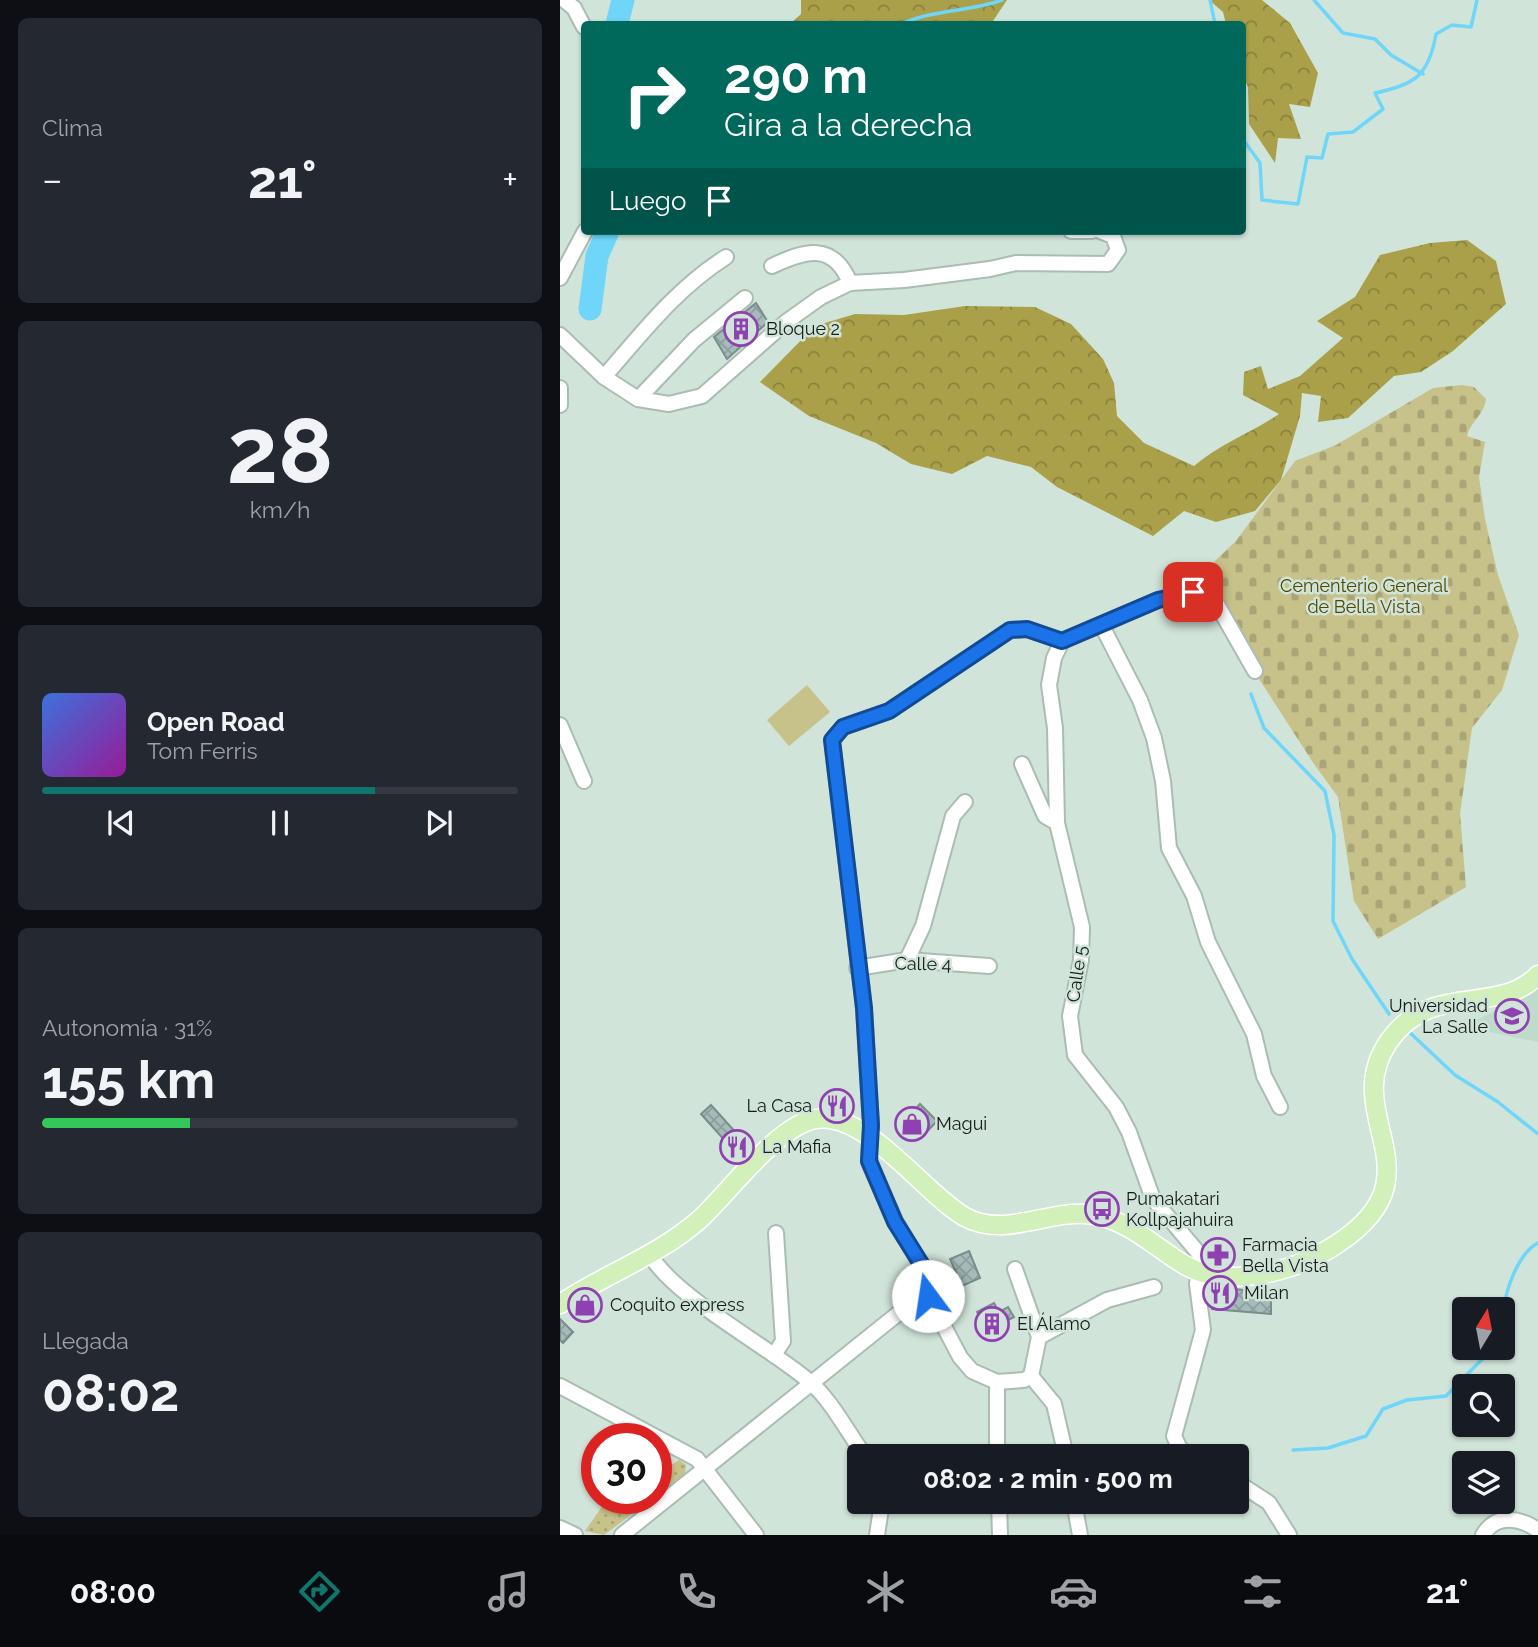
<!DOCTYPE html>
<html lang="es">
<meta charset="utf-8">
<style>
:root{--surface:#171b24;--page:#242831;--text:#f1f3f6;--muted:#9ea1a6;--line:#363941;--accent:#0f766e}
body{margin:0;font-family:Raleway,sans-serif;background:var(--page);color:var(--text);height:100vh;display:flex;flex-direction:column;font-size:26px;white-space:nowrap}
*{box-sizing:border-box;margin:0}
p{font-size:23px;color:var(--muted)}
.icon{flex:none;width:38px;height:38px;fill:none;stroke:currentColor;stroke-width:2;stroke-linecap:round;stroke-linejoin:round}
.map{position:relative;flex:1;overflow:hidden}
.sheet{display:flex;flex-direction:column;gap:18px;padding:18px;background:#0d0f14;width:560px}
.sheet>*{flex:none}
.guide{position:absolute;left:21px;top:21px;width:665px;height:214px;border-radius:7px;box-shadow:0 2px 5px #0004;background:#00695c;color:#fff;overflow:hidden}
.needle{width:46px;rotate:10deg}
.buttons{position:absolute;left:892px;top:1297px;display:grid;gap:14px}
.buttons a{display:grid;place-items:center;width:63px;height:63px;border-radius:7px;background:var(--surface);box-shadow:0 2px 5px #0004;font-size:35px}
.speed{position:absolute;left:21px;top:1423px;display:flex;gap:14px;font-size:35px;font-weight:700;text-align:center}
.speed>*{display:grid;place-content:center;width:91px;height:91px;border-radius:50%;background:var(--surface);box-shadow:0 2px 5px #0004;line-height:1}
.speed .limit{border:10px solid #d22;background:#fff;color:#111}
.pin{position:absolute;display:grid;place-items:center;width:60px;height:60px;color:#fff;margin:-30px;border-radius:14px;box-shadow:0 4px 10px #0006}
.me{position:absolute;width:77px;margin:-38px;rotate:346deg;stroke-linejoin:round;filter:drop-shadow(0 0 5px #0008)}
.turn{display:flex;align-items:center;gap:24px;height:147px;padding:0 28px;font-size:32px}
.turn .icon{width:91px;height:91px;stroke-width:2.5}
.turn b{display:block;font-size:49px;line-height:60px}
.then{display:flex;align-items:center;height:66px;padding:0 28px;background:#0003;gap:14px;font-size:26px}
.big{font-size:52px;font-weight:700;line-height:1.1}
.sheet .widget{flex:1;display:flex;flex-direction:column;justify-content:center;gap:10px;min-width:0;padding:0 24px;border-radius:10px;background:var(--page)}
.sheet .dial{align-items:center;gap:0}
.dial b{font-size:91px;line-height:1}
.song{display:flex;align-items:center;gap:21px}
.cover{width:84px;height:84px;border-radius:10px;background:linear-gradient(135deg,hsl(220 70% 55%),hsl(300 70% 35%))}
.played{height:7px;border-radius:4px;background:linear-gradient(90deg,var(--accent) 70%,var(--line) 70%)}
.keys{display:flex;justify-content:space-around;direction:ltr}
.heat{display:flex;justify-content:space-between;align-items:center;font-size:38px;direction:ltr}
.charge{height:10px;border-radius:5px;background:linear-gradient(90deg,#34c759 31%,var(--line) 0)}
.trip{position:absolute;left:287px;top:1444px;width:402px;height:70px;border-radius:7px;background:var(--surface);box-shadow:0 2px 5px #0004;font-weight:700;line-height:70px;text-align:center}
.tabs{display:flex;height:112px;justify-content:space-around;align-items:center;background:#090b0e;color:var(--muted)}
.tabs .icon{width:49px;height:49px}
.tabs .current{color:var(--accent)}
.tabs b{font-size:32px;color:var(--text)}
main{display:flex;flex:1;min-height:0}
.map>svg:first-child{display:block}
</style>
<main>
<section class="sheet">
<div class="widget"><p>Clima</p>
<div class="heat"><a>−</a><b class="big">21°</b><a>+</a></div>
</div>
<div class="widget dial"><b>28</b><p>km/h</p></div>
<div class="widget">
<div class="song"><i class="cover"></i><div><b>Open Road</b><p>Tom Ferris</p></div></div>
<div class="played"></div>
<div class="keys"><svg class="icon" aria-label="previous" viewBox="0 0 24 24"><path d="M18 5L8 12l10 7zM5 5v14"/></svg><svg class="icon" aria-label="pause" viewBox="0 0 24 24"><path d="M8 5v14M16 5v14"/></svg><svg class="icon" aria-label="next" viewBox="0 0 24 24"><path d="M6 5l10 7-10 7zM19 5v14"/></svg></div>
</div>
<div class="widget"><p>Autonomía · 31%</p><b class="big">155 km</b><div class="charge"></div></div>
<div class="widget"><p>Llegada</p><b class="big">08:02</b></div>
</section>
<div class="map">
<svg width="978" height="1535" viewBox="0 0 978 1535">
<defs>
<pattern id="forest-crowns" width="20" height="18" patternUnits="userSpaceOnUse" patternTransform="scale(1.75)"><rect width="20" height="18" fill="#aba04a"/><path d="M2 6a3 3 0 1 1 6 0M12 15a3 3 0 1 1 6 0" fill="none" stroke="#8a823d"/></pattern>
<pattern id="cemetery-stones" width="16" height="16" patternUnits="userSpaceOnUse" patternTransform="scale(1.75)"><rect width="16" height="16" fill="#c7c18a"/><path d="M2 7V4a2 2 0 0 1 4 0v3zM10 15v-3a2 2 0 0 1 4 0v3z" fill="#aaa576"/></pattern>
<pattern id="park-dots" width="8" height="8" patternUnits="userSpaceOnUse" patternTransform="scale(1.75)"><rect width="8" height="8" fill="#c7c18a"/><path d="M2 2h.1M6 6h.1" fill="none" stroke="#aaa576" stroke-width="1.8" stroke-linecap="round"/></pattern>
<pattern id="building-cross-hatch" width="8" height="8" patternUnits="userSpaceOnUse" patternTransform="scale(1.75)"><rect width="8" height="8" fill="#a4bbb9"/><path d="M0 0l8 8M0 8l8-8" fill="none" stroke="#8ca09e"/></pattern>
</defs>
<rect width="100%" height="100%" fill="#d1e4d9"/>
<polygon fill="#c0dacc" points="978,987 978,1042 924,1031 877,1034 906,1025 971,994"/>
<polygon fill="#c7c18a" points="247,685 270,712 229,746 207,720"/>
<g fill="url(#forest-crowns)">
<polygon points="241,0 447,0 431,24 230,24 241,14"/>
<polygon points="649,0 702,0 730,23 758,73 750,107 729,104 741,139 718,138 715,163 689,124 688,87 683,76 682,24 666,24 663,12"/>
<path d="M907,240l29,21 10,43 -53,47 -32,21 -27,4 -46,42 -30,4 3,-26 -19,-3 -2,23 -19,64 -26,31 -39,11 -32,-11 -31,25 -96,-49 -26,-20 -44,-11 -35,18 -41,-10 -35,-21 -67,-27 -49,-34 55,-56 40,-12 49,1 61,-9 70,1 36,17 32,35 11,24 3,33 27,27 50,23c26,-22 57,-33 85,-52l-36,-19 1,-23 17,-6 7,23 32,-13 43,-38 -26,-17 38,-24 25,-42 50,-12z"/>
</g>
<path fill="url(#cemetery-stones)" d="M902,385l12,2 12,12c-2,16 -15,22 -19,37l18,6 -6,35 6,42 13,56 21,60 -17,55 -30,38 -12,86 6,73 -88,52 -24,-38 -16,-104 -24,-33 -119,-184 41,-39 59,-80 41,-16 97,-57z"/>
<g fill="url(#park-dots)">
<polygon points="119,1460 126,1465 125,1474 96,1495 96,1475"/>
<polygon points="48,1498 93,1498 44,1535 25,1531"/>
</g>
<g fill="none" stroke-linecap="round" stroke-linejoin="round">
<g stroke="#6fd6fa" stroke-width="3.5">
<polyline points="63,0 64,0"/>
<polyline points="650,0 655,24"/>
<polyline points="754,0 783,33 815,39 831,55 863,74"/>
<path d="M342,24c32,-15 67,-12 100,-24"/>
<path d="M682,138l18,25 2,37 36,4 9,-47 15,1 6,-24 25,-2 30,-23 -8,-16c40,-8 54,-18 61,-59l16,-9 19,2 6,-27"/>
<polyline points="691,694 704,728 765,791 774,835 773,921 792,959 829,1014"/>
<polyline points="846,1029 895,1075 938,1102 978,1134"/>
<path d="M943,1311c3,-21 15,-58 35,-68"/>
<polyline points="733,1450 768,1448 806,1436 823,1409 847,1400 886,1396 933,1348"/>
</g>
<g stroke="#6fd6fa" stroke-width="23">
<polyline points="57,24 63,0"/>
<polyline points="30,309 37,256 48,231"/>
</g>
</g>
<g fill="url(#building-cross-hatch)" stroke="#788d8c" stroke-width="2">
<polygon points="196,303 208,322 167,359 154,337"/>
<polygon points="360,1104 377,1121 362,1137 345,1120"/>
<polygon points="151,1105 187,1145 177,1154 141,1114"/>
<polygon points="409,1251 420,1278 402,1286 390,1259"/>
<polygon points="656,1287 711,1293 711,1314 652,1309 650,1295"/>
<polygon points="434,1303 439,1312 448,1307 454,1317 427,1331 417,1312"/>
<polygon points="0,1319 13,1332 3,1343 0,1340"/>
</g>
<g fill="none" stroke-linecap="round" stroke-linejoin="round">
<g stroke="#aabdb3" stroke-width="18">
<g id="minor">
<polyline points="4,0 14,8 24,27"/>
<polyline points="511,231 532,231"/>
<path d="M212,266c32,-15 61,-25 78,17"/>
<polyline points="0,278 25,231"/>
<polyline points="0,335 44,377 78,399 109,404 142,396 226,322 261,297 290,283 344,280 430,269 456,263 548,264 558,250 553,236 540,231"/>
<path d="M44,377c38,-44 73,-89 122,-120"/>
<polyline points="0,388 0,405"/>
<polyline points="78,399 134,340 185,298"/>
<polyline points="542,626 580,700 594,738 603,781 609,848 634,896 648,942 694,1034 704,1076 720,1107"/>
<polyline points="502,641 494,658 489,685 495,728 497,823 522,927 521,960 510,1016 515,1055 556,1107 569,1132 593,1199 641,1256 637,1284 643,1330 614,1436 619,1447 628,1456"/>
<polyline points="0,725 24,781"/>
<polyline points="462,764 485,816 497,823"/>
<polyline points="347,960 363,926 393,816 405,802"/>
<polyline points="297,968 347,960 429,966"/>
<path d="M90,1255c27,44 117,90 160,127 22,19 38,51 55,74"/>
<polyline points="455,1269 479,1337 471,1376 464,1380 437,1382 412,1371 400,1357 368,1296 364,1270 335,1221 309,1162 311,1125 304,1008 272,740 283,727 329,711 450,630 467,629 502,641 598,600 641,592 655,601 695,671"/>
<polyline points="479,1337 547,1300 594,1287"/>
<polyline points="214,1355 223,1341 216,1233"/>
<polyline points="471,1376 494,1404 506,1456"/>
<polyline points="437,1382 437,1456"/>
<polyline points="0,1386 137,1459 196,1535"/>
<polyline points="677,1482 709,1503 729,1535"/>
<polyline points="439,1502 440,1535"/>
<polyline points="514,1502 520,1535"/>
<polyline points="0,1528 15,1535"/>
<polyline points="62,1535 350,1304 368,1296"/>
<polyline points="317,1535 322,1502"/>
<path d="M923,1535c13,-22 37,-17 55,-5"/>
</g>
</g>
<g stroke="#fff" stroke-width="21">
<path id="major" d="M0,1304c45,-30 98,-48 139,-84 28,-25 79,-96 117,-101 51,-8 108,75 149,98 38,21 81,-6 121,-3 39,3 66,31 97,50 44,27 114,7 154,-20 107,-70 0,-128 52,-203 43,-61 108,-24 149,-66"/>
</g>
<use href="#minor" stroke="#fff" stroke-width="14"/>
<use href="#major" stroke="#d1f0ba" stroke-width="18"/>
</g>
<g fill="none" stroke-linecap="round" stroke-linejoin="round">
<g stroke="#114b97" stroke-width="18">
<polyline id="route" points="368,1296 365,1270 335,1222 309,1161 311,1125 304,1008 272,740 283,727 329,711 450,630 467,629 502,641 598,600 633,592"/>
</g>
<use href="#route" stroke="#1a73e8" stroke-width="12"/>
</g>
<defs>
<g id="building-ring" transform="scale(1.75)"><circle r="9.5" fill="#d1e4d9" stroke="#9041b1" stroke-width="1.5"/><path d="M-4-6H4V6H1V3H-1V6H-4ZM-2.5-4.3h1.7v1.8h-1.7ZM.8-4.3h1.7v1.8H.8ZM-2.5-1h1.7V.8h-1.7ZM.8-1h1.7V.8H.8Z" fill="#9041b1"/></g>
<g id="university-ring" transform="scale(1.75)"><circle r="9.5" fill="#d1e4d9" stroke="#9041b1" stroke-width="1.5"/><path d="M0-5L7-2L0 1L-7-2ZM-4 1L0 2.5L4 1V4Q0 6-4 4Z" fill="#9041b1"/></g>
<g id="restaurant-ring" transform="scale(1.75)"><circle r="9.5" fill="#d1e4d9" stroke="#9041b1" stroke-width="1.5"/><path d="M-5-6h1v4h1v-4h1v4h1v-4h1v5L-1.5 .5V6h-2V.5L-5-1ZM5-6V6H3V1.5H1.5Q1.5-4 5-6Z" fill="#9041b1"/></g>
<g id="shop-ring" transform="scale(1.75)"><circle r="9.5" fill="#d1e4d9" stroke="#9041b1" stroke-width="1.5"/><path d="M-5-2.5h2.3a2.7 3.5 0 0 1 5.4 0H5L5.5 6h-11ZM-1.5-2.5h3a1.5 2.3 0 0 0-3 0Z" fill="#9041b1"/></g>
<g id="bus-ring" transform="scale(1.75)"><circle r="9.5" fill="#d1e4d9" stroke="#9041b1" stroke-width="1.5"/><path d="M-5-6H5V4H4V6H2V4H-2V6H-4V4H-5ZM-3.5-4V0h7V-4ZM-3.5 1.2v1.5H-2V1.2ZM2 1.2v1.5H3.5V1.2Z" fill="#9041b1"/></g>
<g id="pharmacy-ring" transform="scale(1.75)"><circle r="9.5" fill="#d1e4d9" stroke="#9041b1" stroke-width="1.5"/><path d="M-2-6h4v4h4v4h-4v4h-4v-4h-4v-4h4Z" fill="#9041b1"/></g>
</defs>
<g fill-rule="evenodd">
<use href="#building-ring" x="181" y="329"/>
<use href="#university-ring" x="952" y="1016"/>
<use href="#restaurant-ring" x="277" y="1106"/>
<use href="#shop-ring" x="352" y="1124"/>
<use href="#restaurant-ring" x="177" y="1147"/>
<use href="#bus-ring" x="542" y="1209"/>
<use href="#pharmacy-ring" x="658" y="1255"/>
<use href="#restaurant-ring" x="660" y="1293"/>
<use href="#shop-ring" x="25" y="1305"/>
<use href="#building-ring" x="432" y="1324"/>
</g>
<g text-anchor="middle" stroke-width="5" stroke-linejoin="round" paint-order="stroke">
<g font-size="18" fill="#151c18" stroke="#d1e4d9" text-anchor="start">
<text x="206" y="335">Bloque 2</text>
<text x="928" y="1012" text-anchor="end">Universidad<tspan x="928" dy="21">La Salle</tspan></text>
<text x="252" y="1112" text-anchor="end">La Casa</text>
<text x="376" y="1130">Magui</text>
<text x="202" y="1153">La Mafia</text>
<text x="566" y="1205">Pumakatari<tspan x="566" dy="21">Kollpajahuira</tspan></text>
<text x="682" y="1251">Farmacia<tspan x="682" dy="21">Bella Vista</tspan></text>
<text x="684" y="1299">Milan</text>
<text x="50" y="1311">Coquito express</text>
<text x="457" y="1330">El Álamo</text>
</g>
<g font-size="18" fill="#514902" stroke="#d1e4d9">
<text x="804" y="592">Cementerio General<tspan x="804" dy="21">de Bella Vista</tspan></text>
</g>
<g font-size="18" fill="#151c18" stroke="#d1e4d9">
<text transform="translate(363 964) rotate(1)" y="6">Calle 4</text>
<text transform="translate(517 974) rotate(-82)" y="6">Calle 5</text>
</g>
</g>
</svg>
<div class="buttons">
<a><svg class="needle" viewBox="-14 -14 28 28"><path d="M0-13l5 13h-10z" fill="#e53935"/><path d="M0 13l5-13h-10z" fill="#9ea1a6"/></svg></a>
<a><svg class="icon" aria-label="search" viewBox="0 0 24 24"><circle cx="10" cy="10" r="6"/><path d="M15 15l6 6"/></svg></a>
<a><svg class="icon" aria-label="layers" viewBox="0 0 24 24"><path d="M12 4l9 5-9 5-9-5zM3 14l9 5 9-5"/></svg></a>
</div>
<div class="speed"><div class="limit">30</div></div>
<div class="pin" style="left:633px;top:592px;background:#d93025"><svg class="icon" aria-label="arrive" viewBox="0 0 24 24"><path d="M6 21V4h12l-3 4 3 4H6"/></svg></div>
<svg class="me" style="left:368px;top:1296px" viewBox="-20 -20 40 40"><circle r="19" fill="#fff"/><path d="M0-13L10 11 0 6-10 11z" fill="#1a73e8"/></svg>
<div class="trip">08:02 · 2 min · 500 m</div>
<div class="guide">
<div class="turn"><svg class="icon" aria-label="right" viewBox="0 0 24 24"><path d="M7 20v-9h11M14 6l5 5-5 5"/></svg><div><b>290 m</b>Gira a la derecha</div></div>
<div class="then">Luego<svg class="icon" aria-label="arrive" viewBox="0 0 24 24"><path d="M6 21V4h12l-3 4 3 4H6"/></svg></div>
</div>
</div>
</main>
<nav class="tabs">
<b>08:00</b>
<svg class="icon current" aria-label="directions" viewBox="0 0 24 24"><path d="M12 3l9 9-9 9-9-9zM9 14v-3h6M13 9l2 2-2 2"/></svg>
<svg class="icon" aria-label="music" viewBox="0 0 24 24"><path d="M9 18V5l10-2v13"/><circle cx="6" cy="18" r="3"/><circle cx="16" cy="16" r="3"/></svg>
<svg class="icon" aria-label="phone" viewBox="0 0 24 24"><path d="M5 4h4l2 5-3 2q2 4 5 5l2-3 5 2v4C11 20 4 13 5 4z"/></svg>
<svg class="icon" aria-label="climate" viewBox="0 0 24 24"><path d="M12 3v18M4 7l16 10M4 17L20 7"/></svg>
<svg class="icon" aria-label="car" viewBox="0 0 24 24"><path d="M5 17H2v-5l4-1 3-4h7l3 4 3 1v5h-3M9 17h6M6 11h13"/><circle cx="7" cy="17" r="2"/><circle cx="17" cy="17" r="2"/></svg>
<svg class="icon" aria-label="filters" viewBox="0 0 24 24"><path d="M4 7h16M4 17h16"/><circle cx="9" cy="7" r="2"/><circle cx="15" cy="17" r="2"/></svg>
<b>21°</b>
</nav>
